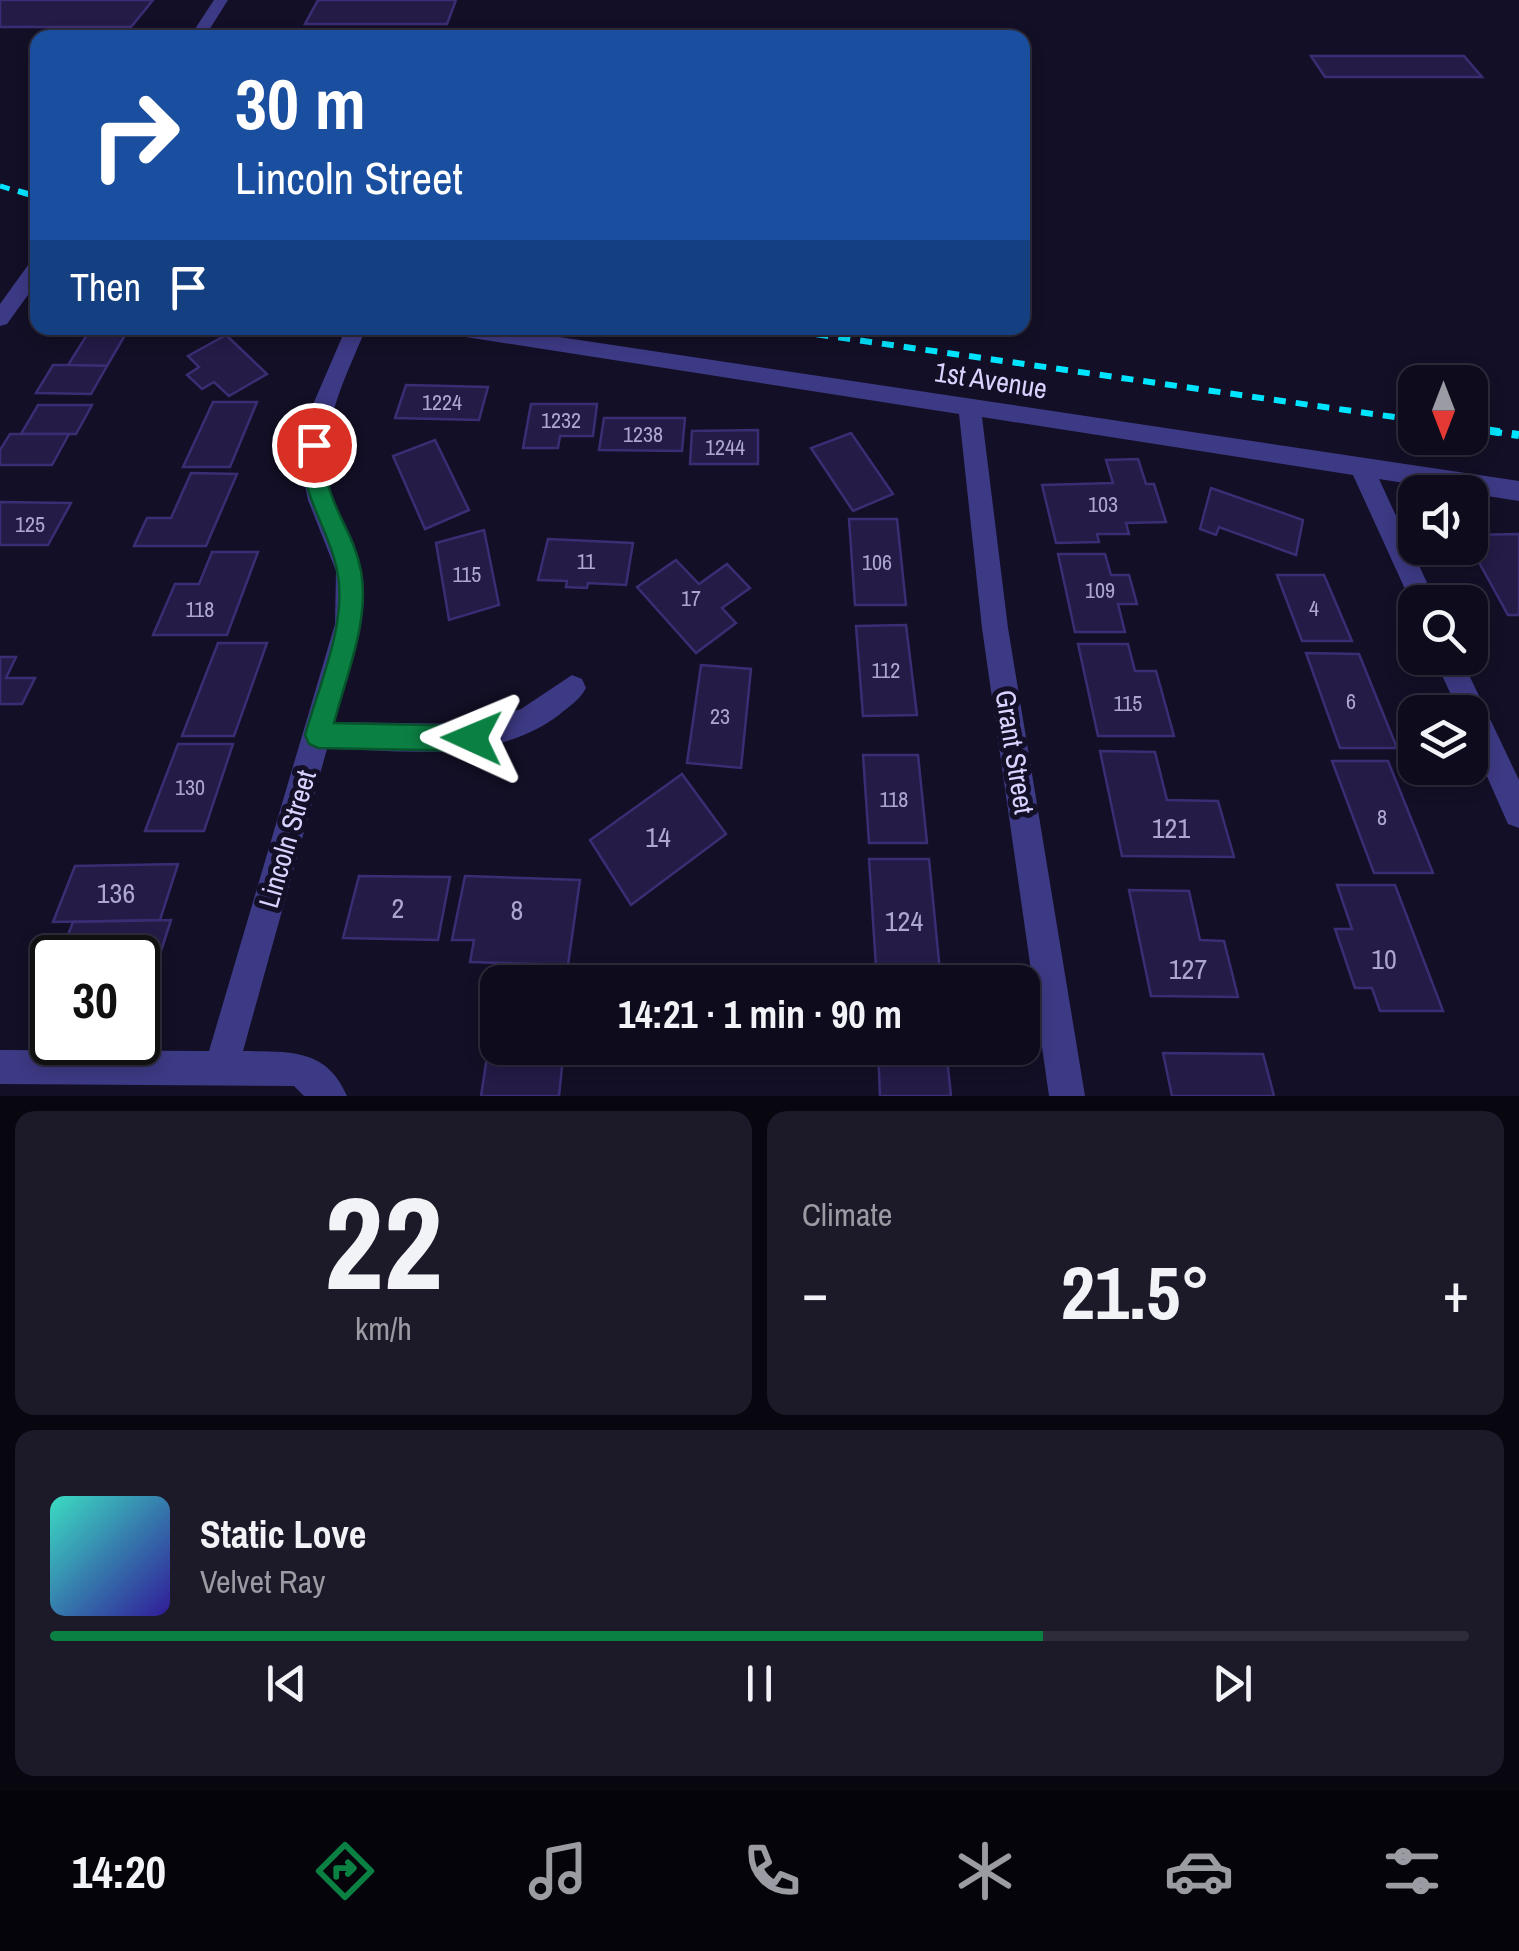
<!DOCTYPE html>
<meta charset="utf-8">
<style>
:root{--surface:#0e0b1c;--page:#1c1929;--text:#f1f3f6;--muted:#9b9ba3;--line:#2e2b3b;--accent:#0b8043}
body{margin:0;font-family:"Archivo Narrow",sans-serif;background:var(--page);color:var(--text);height:100vh;display:flex;flex-direction:column;font-size:38px;white-space:nowrap}
*{box-sizing:border-box;margin:0}
p{font-size:32px;color:var(--muted)}
.icon{flex:none;width:55px;height:55px;fill:none;stroke:currentColor;stroke-width:2;stroke-linecap:round;stroke-linejoin:round}
.map{position:relative;height:1096px;overflow:hidden}
.drawer{display:flex;flex-direction:column;gap:15px;padding:15px;background:#08060f;flex:1}
.drawer>*{flex:none}
.guide{position:absolute;left:30px;top:30px;width:1000px;height:305px;border-radius:20px;box-shadow:0 5px 15px #0003,0 0 0 2px var(--line);background:#1a4fa0;color:#fff;overflow:hidden}
.needle{width:65px;rotate:180deg}
.fabs{position:absolute;left:1398px;top:365px;display:grid;gap:20px}
.fabs a{display:grid;place-items:center;width:90px;height:90px;border-radius:20px;background:var(--surface);box-shadow:0 5px 15px #0003,0 0 0 2px var(--line);font-size:50px}
.speed{position:absolute;left:30px;top:935px;display:flex;gap:20px;font-size:50px;font-weight:700;text-align:center}
.speed>*{display:grid;place-content:center;width:130px;height:130px;border-radius:50%;background:var(--surface);box-shadow:0 5px 15px #0003,0 0 0 2px var(--line);line-height:1}
.speed .limit{border:5px solid #111;border-radius:15px;background:#fff;color:#111}
.pin{position:absolute;display:grid;place-items:center;width:85px;height:85px;color:#fff;margin:-42px;border:5px solid #fff;border-radius:50%;box-shadow:0 2px 10px #0007}
.me{position:absolute;width:110px;margin:-55px;rotate:271deg;stroke-linejoin:round;filter:drop-shadow(0 0 8px #0008)}
.turn{display:flex;align-items:center;gap:35px;height:210px;padding:0 40px;font-size:45px}
.turn .icon{width:130px;height:130px;stroke-width:2.5}
.turn b{display:block;font-size:70px;line-height:85px}
.then{display:flex;align-items:center;height:95px;padding:0 40px;background:#0003;gap:20px;font-size:38px}
.big{font-size:75px;font-weight:800;line-height:1.1}
.drawer .tile{flex:1;display:flex;flex-direction:column;justify-content:center;gap:15px;min-width:0;padding:0 35px;border-radius:20px;background:var(--page)}
.drawer .dial{align-items:center;gap:0}
.dial b{font-size:130px;line-height:1}
.song{display:flex;align-items:center;gap:30px}
.cover{width:120px;height:120px;border-radius:15px;background:linear-gradient(135deg,hsl(170 70% 55%),hsl(250 70% 35%))}
.played{height:10px;border-radius:5px;background:linear-gradient(90deg,var(--accent) 70%,var(--line) 70%)}
.keys{display:flex;justify-content:space-around;direction:ltr}
.heat{display:flex;justify-content:space-between;align-items:center;font-size:55px;direction:ltr}
.drawer .tiles{flex:1;display:grid;gap:15px;grid-template-columns:1fr 1fr}
.tile:last-child{grid-column:span 2}
.trip{position:absolute;left:480px;top:965px;width:560px;height:100px;border-radius:20px;background:var(--surface);box-shadow:0 5px 15px #0003,0 0 0 2px var(--line);font-weight:800;line-height:100px;text-align:center}
.tabs{display:flex;height:160px;justify-content:space-around;align-items:center;background:#06040b;color:var(--muted)}
.tabs .icon{width:70px;height:70px}
.tabs .active{color:var(--accent)}
.tabs b{font-size:45px;color:var(--text)}
.map>svg:first-child{display:block}
</style>
<div class="map">
<svg width="1519" height="1096" viewBox="0 0 1519 1096">
<rect width="100%" height="100%" fill="#130f26"/>
<g fill="#241b47" stroke="#3b2d73" stroke-width="2.5">
<polygon points="0,0 153,0 131,27 0,27"/>
<polygon points="318,0 456,0 447,24 305,24"/>
<polygon points="294,34 461,34 460,38 292,38"/>
<polygon points="1311,56 1464,56 1482,77 1325,77"/>
<polygon points="90,330 128,330 107,366 68,365"/>
<polygon points="226,335 267,374 229,396 214,382 202,389 187,375 199,367 188,356"/>
<polygon points="53,365 68,365 107,366 91,394 36,393"/>
<polygon points="406,385 488,387 479,420 395,418"/>
<polygon points="213,402 257,402 230,467 183,467"/>
<polygon points="531,404 597,404 593,436 560,436 558,448 523,448"/>
<polygon points="38,405 92,405 76,434 21,434"/>
<polygon points="604,418 685,418 682,451 599,450"/>
<polygon points="758,430 758,464 690,464 692,431"/>
<polygon points="851,433 893,494 853,511 811,448"/>
<polygon points="10,434 69,434 52,465 0,465 0,450"/>
<polygon points="435,440 469,510 425,529 393,456"/>
<polygon points="1138,459 1146,484 1154,484 1166,522 1126,523 1129,534 1097,534 1099,542 1056,543 1042,485 1113,483 1106,460"/>
<polygon points="191,473 237,474 206,546 134,546 147,518 171,518"/>
<polygon points="1211,488 1303,520 1296,555 1219,527 1216,535 1200,529"/>
<polygon points="0,502 71,503 48,545 0,545"/>
<polygon points="849,519 897,519 906,605 855,605"/>
<polygon points="484,530 499,605 449,620 436,543"/>
<polygon points="1519,534 1519,615 1508,615 1470,546 1470,535"/>
<polygon points="548,539 633,543 626,585 588,583 587,588 566,587 567,581 538,580"/>
<polygon points="212,552 258,552 227,635 153,635 175,584 199,584"/>
<polygon points="1058,554 1105,554 1111,575 1129,575 1137,604 1118,604 1125,632 1075,632"/>
<polygon points="676,560 699,584 727,564 750,588 722,608 736,623 696,653 637,587"/>
<polygon points="1277,575 1324,575 1352,641 1302,641"/>
<polygon points="906,625 917,715 863,716 856,626"/>
<polygon points="218,643 267,643 234,736 182,736"/>
<polygon points="1078,644 1128,644 1135,671 1156,671 1174,736 1098,736"/>
<polygon points="1306,653 1359,654 1397,748 1340,748"/>
<polygon points="0,657 16,657 6,678 35,678 22,704 0,704"/>
<polygon points="701,665 751,669 741,768 687,763"/>
<polygon points="178,744 233,744 204,831 145,831"/>
<polygon points="1100,751 1155,752 1167,800 1218,801 1234,857 1122,856"/>
<polygon points="863,755 918,755 927,843 869,843"/>
<polygon points="1332,761 1388,761 1433,873 1374,873"/>
<polygon points="682,774 726,834 631,905 590,840"/>
<polygon points="869,859 929,859 941,982 877,982"/>
<polygon points="178,864 160,920 53,922 75,866"/>
<polygon points="359,876 450,877 438,940 343,938"/>
<polygon points="465,876 580,880 568,965 470,962 474,940 452,940"/>
<polygon points="1337,885 1395,885 1443,1011 1380,1011 1372,988 1355,988 1335,929 1352,929"/>
<polygon points="1129,890 1189,891 1200,940 1224,941 1238,997 1151,996"/>
<polygon points="171,920 152,979 138,979 138,958 59,958 73,922"/>
<polygon points="490,1037 498,1037 498,1048 564,1048 559,1096 481,1096"/>
<polygon points="878,1048 946,1048 951,1096 880,1096"/>
<polygon points="1163,1053 1263,1054 1274,1096 1172,1096"/>
</g>
<g fill="none" stroke-linecap="round" stroke-linejoin="round">
<g fill="#3d3a85" fill-rule="evenodd">
<polygon points="214,0 228,0 204,38 189,38"/>
<polygon points="38,260 38,281 7,324 0,326 0,304 31,261"/>
<path d="M346,328h20c-23,56 -52,108 -34,170 7,25 24,47 29,72 11,48 -14,105 -27,152l138,2 49,-15 51,-34 10,4 4,9c-6,12 -17,18 -27,27 -67,50 -153,35 -232,34l-84,302c45,1 83,-4 104,45h-43l-10,-10 -294,-2v-34l209,1 126,-427 1,-53 -28,-71 -7,-33 4,-44z"/>
<polygon points="443,328 499,328 1519,481 1519,501 1379,479 1436,602 1415,602 1415,611 1353,475 982,417 1008,628 1085,1096 1049,1096 982,628 959,414 453,335"/>
<polygon points="1434,658 1461,658 1519,780 1519,828 1508,824 1470,738 1470,712 1459,712"/>
</g>
<polyline stroke="#00e5ff" stroke-width="5" stroke-dasharray="10 9" stroke-linecap="butt" points="0,186 27,194"/>
<g stroke="#00e5ff" stroke-width="6" stroke-dasharray="12 10" stroke-linecap="butt">
<polyline points="18,191 38,197"/>
<polyline points="773,328 1415,420"/>
<polyline points="1470,428 1502,433"/>
</g>
<polyline stroke="#00e5ff" stroke-width="8" stroke-dasharray="15 12" stroke-linecap="butt" points="1485,430 1519,435"/>
</g>
<path fill="#0b8043" stroke="#07532c" stroke-width="2.5" d="M314,437l11,8c-4,58 27,78 36,126 9,49 -15,105 -27,152l138,3 10,4 3,8 -3,9 -10,4 -154,-3 -9,-4 -4,-9c14,-50 43,-113 32,-165 -9,-46 -38,-73 -33,-125z"/>
<g text-anchor="middle" stroke-width="10" stroke-linejoin="round" paint-order="stroke">
<g font-size="22" fill="#aca6d1">
<text x="442" y="410">1224</text>
<text x="561" y="428">1232</text>
<text x="643" y="442">1238</text>
<text x="725" y="455">1244</text>
<text x="1103" y="512">103</text>
<text x="30" y="532">125</text>
<text x="586" y="569">11</text>
<text x="877" y="570">106</text>
<text x="467" y="582">115</text>
<text x="1100" y="598">109</text>
<text x="691" y="606">17</text>
<text x="1314" y="616">4</text>
<text x="200" y="617">118</text>
<text x="886" y="678">112</text>
<text x="1351" y="709">6</text>
<text x="1128" y="711">115</text>
<text x="720" y="724">23</text>
<text x="190" y="795">130</text>
<text x="894" y="807">118</text>
<text x="1382" y="825">8</text>
</g>
<g font-size="28" fill="#d9d4ff" stroke="#130f26">
<text transform="translate(991 380) rotate(9)" y="10">1st Avenue</text>
<text transform="translate(1015 752) rotate(81)" y="10">Grant Street</text>
<text transform="translate(287 839) rotate(-74)" y="10">Lincoln Street</text>
</g>
<g font-size="28" fill="#aca6d1">
<text x="1171" y="838">121</text>
<text x="658" y="847">14</text>
<text x="116" y="903">136</text>
<text x="398" y="918">2</text>
<text x="517" y="920">8</text>
<text x="904" y="931">124</text>
<text x="1384" y="969">10</text>
<text x="1188" y="979">127</text>
</g>
</g>
</svg>
<div class="fabs">
<a><svg class="needle" viewBox="-14 -14 28 28"><path d="M0-13l5 13h-10z" fill="#e53935"/><path d="M0 13l5-13h-10z" fill="#9b9ba3"/></svg></a>
<a><svg class="icon" aria-label="sound" viewBox="0 0 24 24"><path d="M4 9h4l5-4v14l-5-4H4zM17 9q2 3 0 6"/></svg></a>
<a><svg class="icon" aria-label="search" viewBox="0 0 24 24"><circle cx="10" cy="10" r="6"/><path d="M15 15l6 6"/></svg></a>
<a><svg class="icon" aria-label="layers" viewBox="0 0 24 24"><path d="M12 4l9 5-9 5-9-5zM3 14l9 5 9-5"/></svg></a>
</div>
<div class="speed"><div class="limit">30</div></div>
<div class="pin" style="left:314px;top:445px;background:#d93025"><svg class="icon" aria-label="arrive" viewBox="0 0 24 24"><path d="M6 21V4h12l-3 4 3 4H6"/></svg></div>
<svg class="me" style="left:472px;top:738px" viewBox="-20 -20 40 40"><path d="M0-17L14 15 0 8-14 15z" fill="#0b8043" stroke="#fff" stroke-width="4"/></svg>
<div class="trip">14:21 · 1 min · 90 m</div>
<div class="guide">
<div class="turn"><svg class="icon" aria-label="right" viewBox="0 0 24 24"><path d="M7 20v-9h11M14 6l5 5-5 5"/></svg><div><b>30 m</b>Lincoln Street</div></div>
<div class="then">Then<svg class="icon" aria-label="arrive" viewBox="0 0 24 24"><path d="M6 21V4h12l-3 4 3 4H6"/></svg></div>
</div>
</div>
<section class="drawer">
<div class="tiles">
<div class="tile dial"><b>22</b><p>km/h</p></div>
<div class="tile"><p>Climate</p>
<div class="heat"><a>−</a><b class="big">21.5°</b><a>+</a></div>
</div>
<div class="tile">
<div class="song"><i class="cover"></i><div><b>Static Love</b><p>Velvet Ray</p></div></div>
<div class="played"></div>
<div class="keys"><svg class="icon" aria-label="previous" viewBox="0 0 24 24"><path d="M18 5L8 12l10 7zM5 5v14"/></svg><svg class="icon" aria-label="pause" viewBox="0 0 24 24"><path d="M8 5v14M16 5v14"/></svg><svg class="icon" aria-label="next" viewBox="0 0 24 24"><path d="M6 5l10 7-10 7zM19 5v14"/></svg></div>
</div>
</div>
</section>
<nav class="tabs">
<b>14:20</b>
<svg class="icon active" aria-label="directions" viewBox="0 0 24 24"><path d="M12 3l9 9-9 9-9-9zM9 14v-3h6M13 9l2 2-2 2"/></svg>
<svg class="icon" aria-label="music" viewBox="0 0 24 24"><path d="M9 18V5l10-2v13"/><circle cx="6" cy="18" r="3"/><circle cx="16" cy="16" r="3"/></svg>
<svg class="icon" aria-label="phone" viewBox="0 0 24 24"><path d="M5 4h4l2 5-3 2q2 4 5 5l2-3 5 2v4C11 20 4 13 5 4z"/></svg>
<svg class="icon" aria-label="climate" viewBox="0 0 24 24"><path d="M12 3v18M4 7l16 10M4 17L20 7"/></svg>
<svg class="icon" aria-label="car" viewBox="0 0 24 24"><path d="M5 17H2v-5l4-1 3-4h7l3 4 3 1v5h-3M9 17h6M6 11h13"/><circle cx="7" cy="17" r="2"/><circle cx="17" cy="17" r="2"/></svg>
<svg class="icon" aria-label="filters" viewBox="0 0 24 24"><path d="M4 7h16M4 17h16"/><circle cx="9" cy="7" r="2"/><circle cx="15" cy="17" r="2"/></svg>
</nav>
